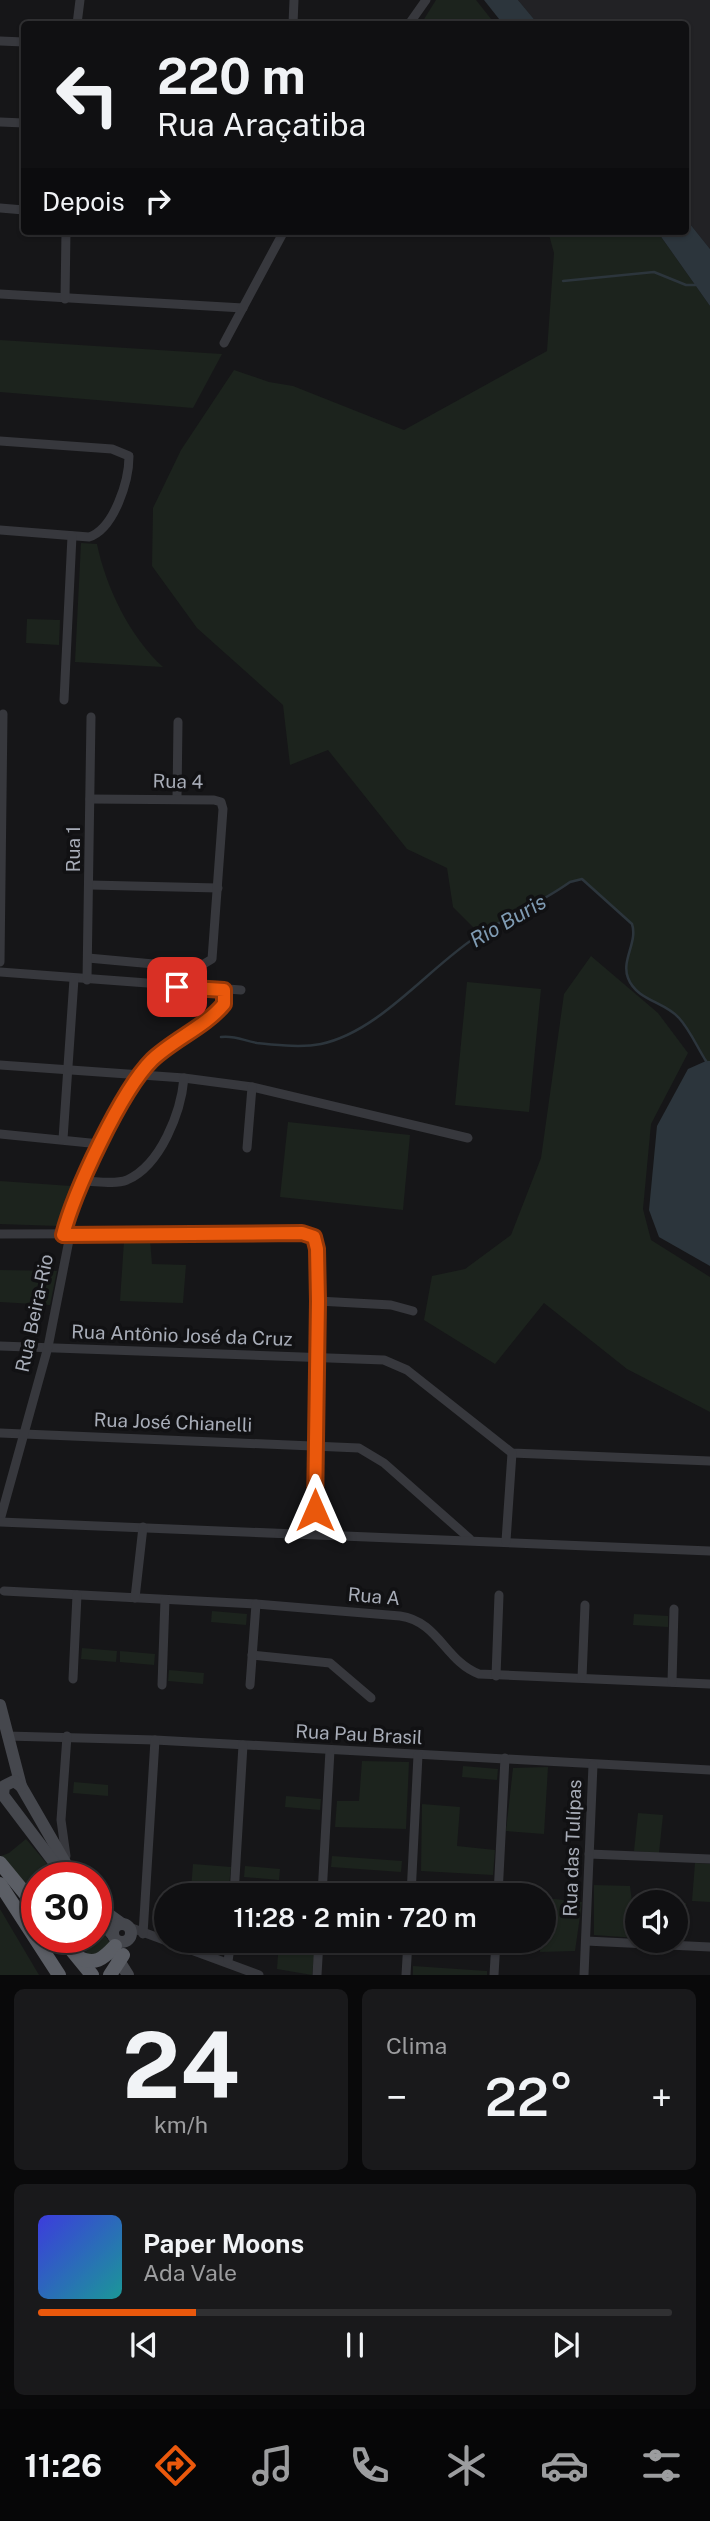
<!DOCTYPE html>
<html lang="pt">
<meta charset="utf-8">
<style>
:root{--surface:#101012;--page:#19191b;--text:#f1f3f6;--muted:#9c9d9f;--line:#303032;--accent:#ea580c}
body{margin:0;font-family:"Public Sans",sans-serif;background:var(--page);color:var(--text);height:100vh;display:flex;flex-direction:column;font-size:26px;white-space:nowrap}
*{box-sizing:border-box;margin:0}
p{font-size:23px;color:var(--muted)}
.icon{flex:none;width:38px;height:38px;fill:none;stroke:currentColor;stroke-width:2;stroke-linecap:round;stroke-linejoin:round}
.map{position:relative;height:1975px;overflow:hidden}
.panel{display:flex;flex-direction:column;gap:14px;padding:14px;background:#09090a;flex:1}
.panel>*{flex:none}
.guide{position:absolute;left:21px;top:21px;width:668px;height:214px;border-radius:7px;box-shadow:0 2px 5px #0004,0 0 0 2px var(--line);background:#101012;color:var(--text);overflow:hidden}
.fabs{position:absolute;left:625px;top:1890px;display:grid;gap:14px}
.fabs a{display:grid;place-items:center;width:63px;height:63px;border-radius:50%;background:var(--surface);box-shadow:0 2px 5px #0004,0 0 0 2px var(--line);font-size:35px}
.speed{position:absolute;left:21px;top:1862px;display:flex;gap:14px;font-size:35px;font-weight:700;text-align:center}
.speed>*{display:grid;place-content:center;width:91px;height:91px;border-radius:50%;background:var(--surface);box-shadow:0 2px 5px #0004,0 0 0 2px var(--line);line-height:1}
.speed .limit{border:10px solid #d22;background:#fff;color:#111}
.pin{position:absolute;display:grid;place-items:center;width:60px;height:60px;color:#fff;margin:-30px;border-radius:14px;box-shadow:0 4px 10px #0006}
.me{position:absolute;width:77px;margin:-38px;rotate:0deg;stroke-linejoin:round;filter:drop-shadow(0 0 5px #0008)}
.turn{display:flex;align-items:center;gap:24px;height:147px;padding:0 21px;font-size:32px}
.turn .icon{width:91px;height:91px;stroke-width:2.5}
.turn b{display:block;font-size:49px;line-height:60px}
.then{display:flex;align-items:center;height:66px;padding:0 21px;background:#0003;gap:14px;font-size:26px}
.big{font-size:52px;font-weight:600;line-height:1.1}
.panel .widget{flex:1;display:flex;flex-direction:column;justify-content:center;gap:10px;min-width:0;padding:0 24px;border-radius:10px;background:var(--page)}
.panel .dial{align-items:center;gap:0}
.dial b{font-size:91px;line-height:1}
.song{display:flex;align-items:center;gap:21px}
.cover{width:84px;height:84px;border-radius:10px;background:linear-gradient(135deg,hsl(240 70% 55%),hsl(180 70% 35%))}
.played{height:7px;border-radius:4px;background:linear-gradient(90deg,var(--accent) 25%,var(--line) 25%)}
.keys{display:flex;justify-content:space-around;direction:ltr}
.heat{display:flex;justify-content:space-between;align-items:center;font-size:38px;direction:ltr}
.panel .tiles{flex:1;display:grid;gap:14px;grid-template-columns:1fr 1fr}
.widget:last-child{grid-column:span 2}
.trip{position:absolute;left:154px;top:1883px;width:402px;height:70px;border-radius:35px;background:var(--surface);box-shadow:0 2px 5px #0004,0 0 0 2px var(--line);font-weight:600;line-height:70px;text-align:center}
.dock{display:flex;height:112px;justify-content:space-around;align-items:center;background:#060607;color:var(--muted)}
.dock .icon{width:49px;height:49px}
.dock .selected{color:var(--accent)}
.dock b{font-size:32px;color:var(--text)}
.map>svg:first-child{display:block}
</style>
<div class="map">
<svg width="710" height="1975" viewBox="0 0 710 1975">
<rect width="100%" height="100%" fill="#161618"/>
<polygon fill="#222225" points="518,0 710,0 710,249 686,219 686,24 538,24"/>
<g fill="#1c231d">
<polygon points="436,0 476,0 495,24 421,24"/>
<path d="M548,231h109l53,75v755h-4c-9,-14 -16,-31 -27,-43 -15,-17 -42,-17 -51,-40 -7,-18 10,-36 4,-54l-50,-45 -12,3 -90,52 -27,-27 -6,-39 -40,-19 -79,-99 -38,15 -7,-60 -86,-77 -45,-62 1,-58 28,-58 53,-80 35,12 24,4 111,44 143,-79 7,-98z"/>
<polygon points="0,340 222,354 193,408 0,392"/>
<path d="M81,543l16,1c9,44 33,93 66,123l-88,-5z"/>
<polygon points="27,619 60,620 59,645 26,643"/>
<polygon points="591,956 658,1013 688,1053 651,1124 643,1209 651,1240 710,1277 710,1412 627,1369 544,1303 495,1364 424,1320 432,1276 465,1269 511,1235 541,1158 564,994"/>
<polygon points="467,982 541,989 529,1112 455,1105"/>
<polygon points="288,1122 410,1135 403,1210 280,1197"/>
<polygon points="0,1181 71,1186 59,1226 0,1224"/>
<polygon points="150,1240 152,1264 186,1265 183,1303 120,1301 124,1241"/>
<polygon points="0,1270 57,1271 50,1305 0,1302"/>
<polygon points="212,1611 247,1614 246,1625 211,1622"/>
<polygon points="634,1614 668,1616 668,1627 633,1625"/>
<polygon points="82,1648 117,1651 116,1662 81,1659"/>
<polygon points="120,1651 155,1654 154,1665 120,1662"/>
<polygon points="169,1670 204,1673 203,1684 168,1681"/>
<polygon points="362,1761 409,1762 406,1829 335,1827 337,1801 359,1801"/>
<polygon points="463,1766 498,1769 497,1780 462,1777"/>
<polygon points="548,1767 544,1834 506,1831 513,1768"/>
<polygon points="74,1782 108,1785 108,1796 73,1793"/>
<polygon points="286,1796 321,1799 320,1810 285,1807"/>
<polygon points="422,1804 460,1807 457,1846 495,1850 493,1875 421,1871"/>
<polygon points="638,1813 663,1815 659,1853 634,1851"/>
<polygon points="26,1839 59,1878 37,1878 37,1896 1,1856 9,1853"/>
<polygon points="332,1856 402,1861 401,1872 331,1867"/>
<polygon points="695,1863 710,1864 710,1902 692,1901"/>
<polygon points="193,1864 231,1867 228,1895 206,1895 206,1890 191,1889"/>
<polygon points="245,1866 280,1869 279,1880 244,1877"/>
<polygon points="594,1885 630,1886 632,1902 643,1902 637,1902 637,1938 594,1935"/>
<polygon points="545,1898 582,1902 575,1951 540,1952 541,1941 544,1941"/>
<polygon points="676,1903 686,1903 683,1941 676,1940"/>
<polygon points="0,1909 39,1975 0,1975"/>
<polygon points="96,1922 110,1943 102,1955 91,1958 73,1937 96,1937"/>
<polygon points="279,1941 316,1941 312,1975 277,1969"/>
<polygon points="413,1966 487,1971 487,1975 413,1975"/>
</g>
<g fill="#2c353c">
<polygon points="484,0 518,0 538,24 503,24"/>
<polygon points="686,219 710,249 710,306 657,231 686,231"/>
<polygon points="706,1061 710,1061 710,1266 659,1237 649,1210 657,1126 688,1069"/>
</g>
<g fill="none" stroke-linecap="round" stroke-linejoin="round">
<g stroke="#2c353c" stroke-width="2.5">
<polyline points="563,281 654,272 686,285 696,285"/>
<path d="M221,1037c14,-2 23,4 36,6 20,2 44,5 64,1 61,-13 110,-80 161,-111 29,-18 60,-31 88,-51l12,-3 50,45c6,18 -11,36 -4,54 9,23 36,23 51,40 11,12 18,29 27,43"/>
</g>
<g stroke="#37383d" stroke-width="9">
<polyline points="77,24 80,0"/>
<polyline points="293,24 294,0"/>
<polyline points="409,24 426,0"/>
<polyline points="0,41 24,42"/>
<polyline points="0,122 24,123"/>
<polyline points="0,208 24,210"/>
<polyline points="0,294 243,308"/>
<polyline points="65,299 66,231"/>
<polyline points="224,343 284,231"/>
<path d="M0,441l112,8 17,7c0,25 -15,73 -40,81l-89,-7"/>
<polyline points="64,700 72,536"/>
<polyline points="177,798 178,722"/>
<polyline points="90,885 218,888"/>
<polyline points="88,958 197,968 212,959 223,809 221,802 214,800 90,799"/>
<polyline points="0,962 3,714"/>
<polyline points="0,972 241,990"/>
<polyline points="87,980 91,717"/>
<polyline points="0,1065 184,1078 252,1087 468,1138"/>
<polyline points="0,1134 100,1144"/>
<polyline points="63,1139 74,979"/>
<polyline points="247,1148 252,1087"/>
<path d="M83,1181c13,0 31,4 44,-1 34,-15 54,-68 57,-102"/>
<polyline points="0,1234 302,1233 314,1237 317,1249 318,1301 315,1532"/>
<path d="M63,1235c12,-45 55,-139 86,-173 21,-22 51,-34 73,-56l2,-16"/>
<polyline points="318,1301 391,1305 413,1311"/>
<polyline points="0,1346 384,1360 407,1370 512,1453 710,1461"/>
<polyline points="0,1433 359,1448 384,1463 470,1539"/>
<polyline points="0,1520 48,1347 70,1235"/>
<polyline points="0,1522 710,1551"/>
<polyline points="506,1541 512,1453"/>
<path d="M4,1591l252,13 144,12c38,5 46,46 79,58l231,10"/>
<polyline points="135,1598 143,1527"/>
<polyline points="252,1655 330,1663 371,1698"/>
<polyline points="496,1676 499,1595"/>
<polyline points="582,1678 585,1605"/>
<polyline points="73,1679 77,1595"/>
<polyline points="672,1682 674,1609"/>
<polyline points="162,1685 165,1600"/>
<polyline points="250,1685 256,1604"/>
<polyline points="7,1736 155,1740 710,1770"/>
<polyline points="589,1854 710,1859"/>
<polyline points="66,1856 61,1820 67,1736"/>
<polyline points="234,1895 243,1745"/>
<polyline points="322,1895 330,1750"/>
<polyline points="411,1895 418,1755"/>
<polyline points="498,1895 505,1758"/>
<polyline points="129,1927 259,1975"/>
<polyline points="143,1934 155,1740"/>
<polyline points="586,1941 710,1947"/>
<polyline points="228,1961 231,1941"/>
<polyline points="317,1975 319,1941"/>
<polyline points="406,1975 408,1941"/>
<polyline points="494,1975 496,1941"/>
<polyline points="584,1975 593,1765"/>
</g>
<g stroke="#45474d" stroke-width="12">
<polyline points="0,1705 21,1786 74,1878"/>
<polyline points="21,1786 14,1781 4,1786 3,1795 59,1869"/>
<polyline points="96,1905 121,1923"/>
<polyline points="96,1915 113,1935"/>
<circle cx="122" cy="1933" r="9"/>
<polyline points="116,1956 128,1975"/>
</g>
<g stroke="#5b5e65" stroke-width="14">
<polyline points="0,1863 37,1908"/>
<polyline points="0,1884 59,1975"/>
<polyline points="61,1937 92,1975"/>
<path d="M78,1957c17,9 25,2 37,-11"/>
<polyline points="110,1975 123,1955"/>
</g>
</g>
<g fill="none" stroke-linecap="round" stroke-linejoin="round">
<g stroke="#983908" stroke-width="18">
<path id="route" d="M177,987l47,3v14c-19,23 -50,35 -72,56 -31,31 -78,132 -89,175l239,-2 12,4 3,12 1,52 -3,209"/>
</g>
<use href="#route" stroke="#ea580c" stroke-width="12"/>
</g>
<g text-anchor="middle" stroke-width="7" stroke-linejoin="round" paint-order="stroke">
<g font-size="19" fill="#a8adb8" stroke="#111113">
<text transform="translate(178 781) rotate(1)" y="7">Rua 4</text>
<text transform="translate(73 849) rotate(-90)" y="7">Rua 1</text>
<text transform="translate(34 1313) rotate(-78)" y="7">Rua Beira-Rio</text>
<text transform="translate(182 1335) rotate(2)" y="7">Rua Antônio José da Cruz</text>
<text transform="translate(173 1422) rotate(2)" y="7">Rua José Chianelli</text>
<text transform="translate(374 1596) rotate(5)" y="7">Rua A</text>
<text transform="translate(359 1734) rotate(3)" y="7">Rua Pau Brasil</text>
<text transform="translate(572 1848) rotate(-88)" y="7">Rua das Tulípas</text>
</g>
<g font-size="21" font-style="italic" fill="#7f9bb3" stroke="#111113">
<text transform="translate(508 921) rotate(-30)" y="7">Rio Buris</text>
</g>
</g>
</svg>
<div class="fabs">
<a><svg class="icon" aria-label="sound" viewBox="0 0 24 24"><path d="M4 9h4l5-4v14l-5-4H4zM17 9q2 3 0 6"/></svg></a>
</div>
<div class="speed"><div class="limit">30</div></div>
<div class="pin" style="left:177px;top:987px;background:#d93025"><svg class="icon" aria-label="arrive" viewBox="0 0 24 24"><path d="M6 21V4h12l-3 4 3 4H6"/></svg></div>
<svg class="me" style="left:315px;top:1510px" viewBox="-20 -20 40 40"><path d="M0-17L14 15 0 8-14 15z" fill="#ea580c" stroke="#fff" stroke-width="4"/></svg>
<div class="trip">11:28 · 2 min · 720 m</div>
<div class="guide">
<div class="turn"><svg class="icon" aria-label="left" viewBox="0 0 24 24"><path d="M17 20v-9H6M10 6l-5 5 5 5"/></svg><div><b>220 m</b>Rua Araçatiba</div></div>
<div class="then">Depois<svg class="icon" aria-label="right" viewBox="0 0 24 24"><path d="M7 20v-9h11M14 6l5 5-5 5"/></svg></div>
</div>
</div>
<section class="panel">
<div class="tiles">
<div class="widget dial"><b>24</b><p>km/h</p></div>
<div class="widget"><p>Clima</p>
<div class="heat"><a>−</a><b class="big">22°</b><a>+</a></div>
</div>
<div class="widget">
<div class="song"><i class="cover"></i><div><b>Paper Moons</b><p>Ada Vale</p></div></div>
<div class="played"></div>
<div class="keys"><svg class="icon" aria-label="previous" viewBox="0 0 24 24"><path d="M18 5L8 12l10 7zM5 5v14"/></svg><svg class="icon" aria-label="pause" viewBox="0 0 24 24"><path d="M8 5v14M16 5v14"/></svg><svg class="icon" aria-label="next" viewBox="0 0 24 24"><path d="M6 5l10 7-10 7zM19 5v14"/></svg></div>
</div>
</div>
</section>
<nav class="dock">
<b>11:26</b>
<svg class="icon selected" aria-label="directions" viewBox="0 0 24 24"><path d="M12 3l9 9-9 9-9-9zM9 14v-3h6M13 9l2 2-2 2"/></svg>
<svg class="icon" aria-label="music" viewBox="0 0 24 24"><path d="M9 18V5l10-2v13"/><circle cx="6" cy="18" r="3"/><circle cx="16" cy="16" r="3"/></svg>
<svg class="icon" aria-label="phone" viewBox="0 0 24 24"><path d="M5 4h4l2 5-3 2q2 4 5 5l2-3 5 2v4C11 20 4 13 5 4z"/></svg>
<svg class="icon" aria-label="climate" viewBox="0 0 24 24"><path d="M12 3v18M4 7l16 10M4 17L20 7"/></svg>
<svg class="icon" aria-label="car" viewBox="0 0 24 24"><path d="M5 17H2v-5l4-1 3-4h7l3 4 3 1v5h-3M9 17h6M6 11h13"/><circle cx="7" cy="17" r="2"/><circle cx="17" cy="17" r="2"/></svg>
<svg class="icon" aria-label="filters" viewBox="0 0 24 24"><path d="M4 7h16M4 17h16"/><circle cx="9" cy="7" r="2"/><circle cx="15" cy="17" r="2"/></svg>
</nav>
